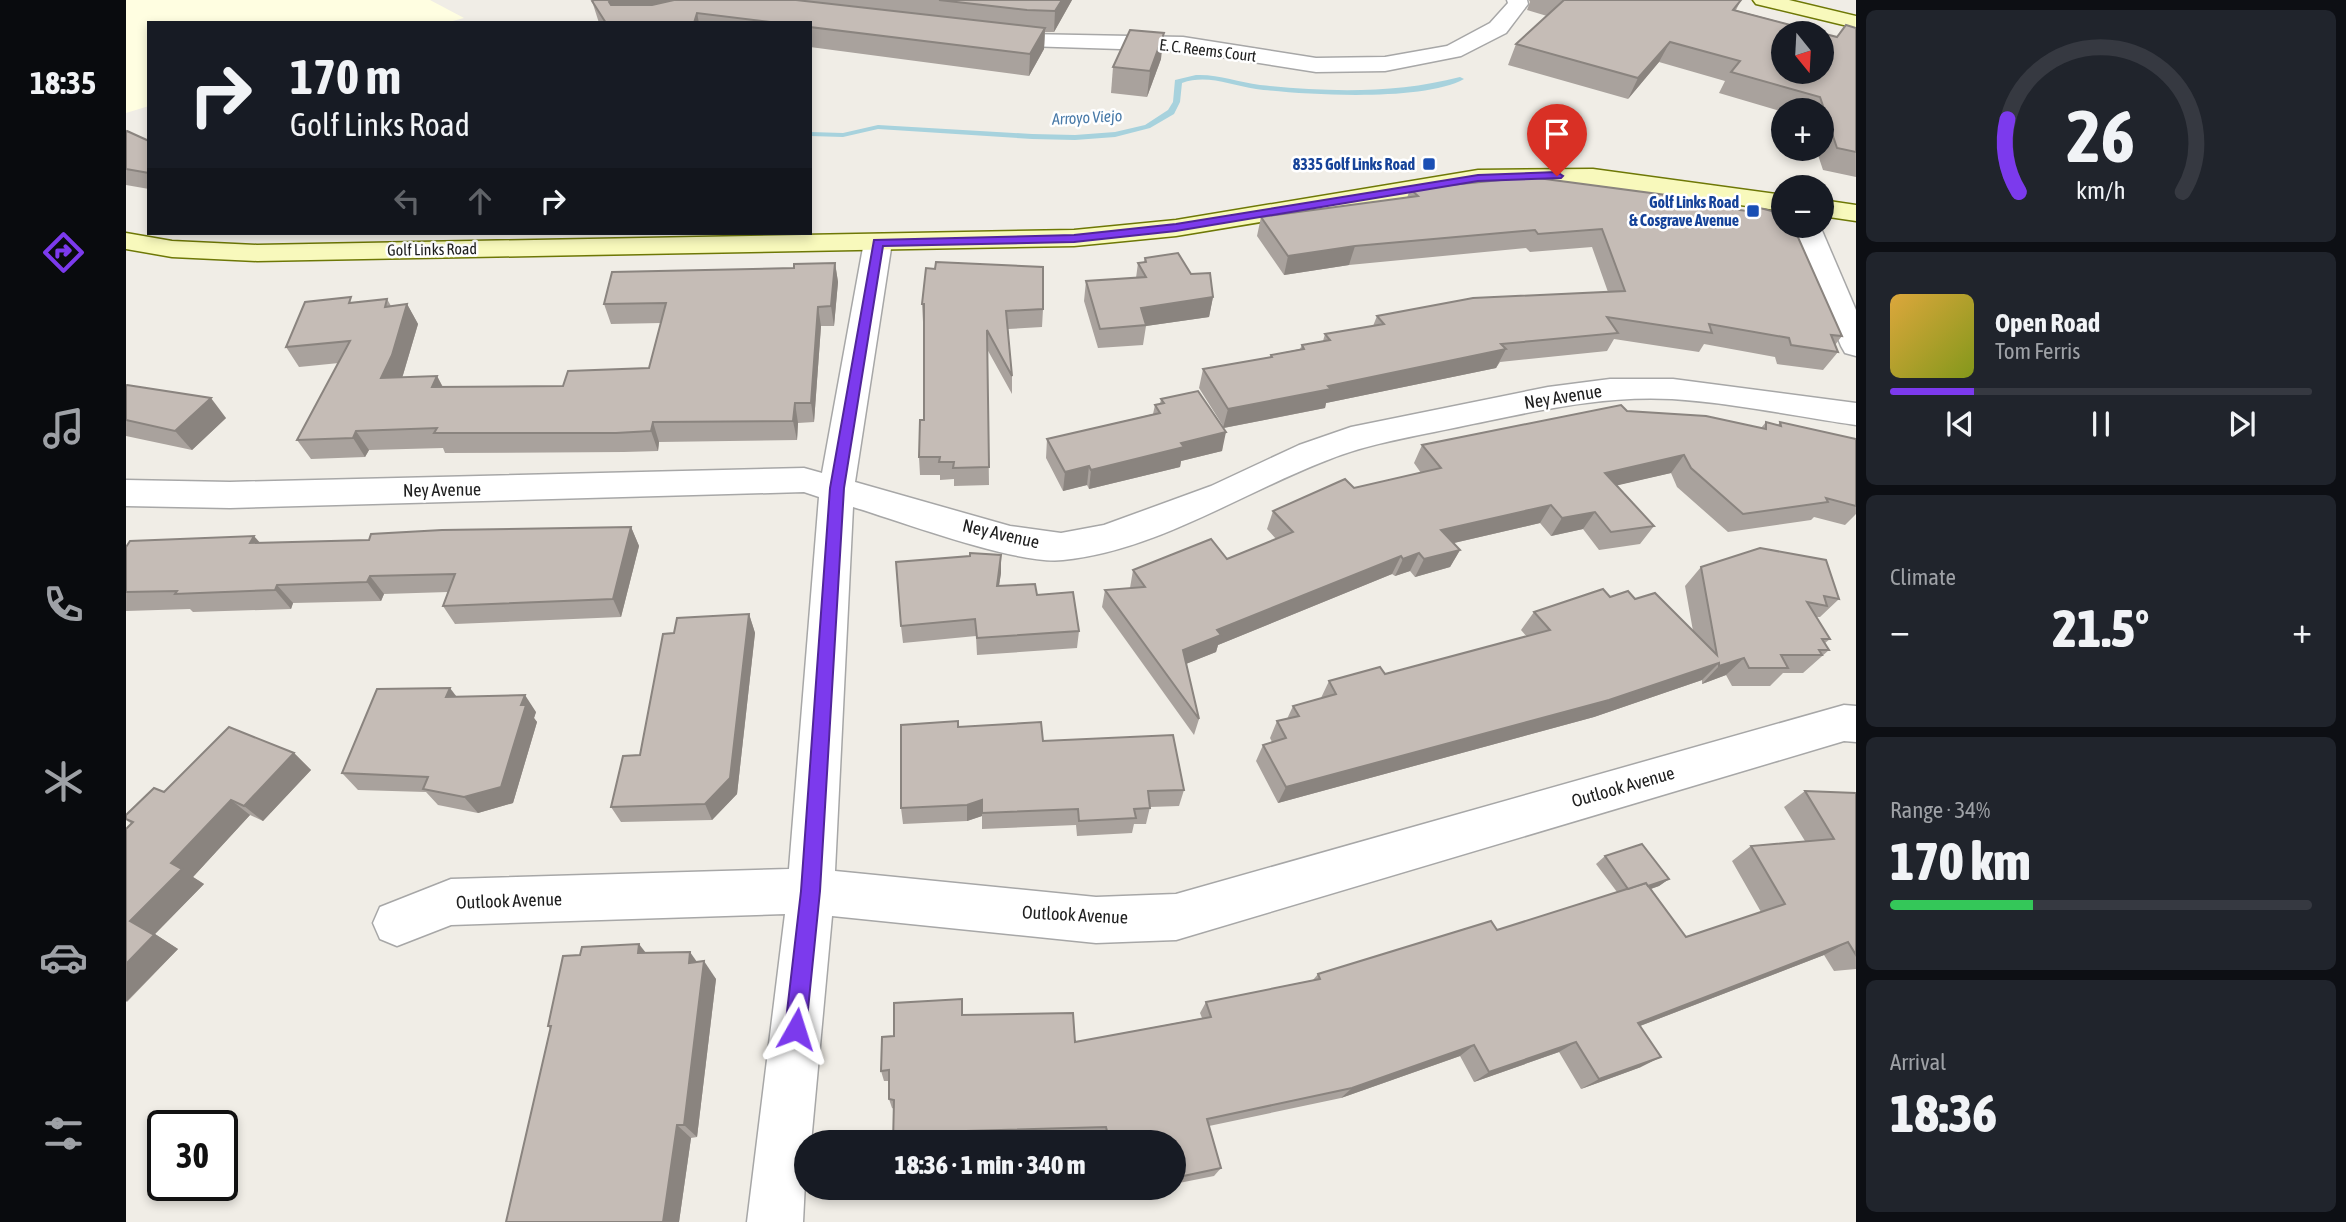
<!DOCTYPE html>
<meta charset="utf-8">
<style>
:root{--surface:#171b24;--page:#20242c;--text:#f1f3f6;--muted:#9ea1a6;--line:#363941;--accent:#7c3aed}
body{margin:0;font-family:"Asap Condensed",sans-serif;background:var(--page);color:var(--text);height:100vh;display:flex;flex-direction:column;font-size:26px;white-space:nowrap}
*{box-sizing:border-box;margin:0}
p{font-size:23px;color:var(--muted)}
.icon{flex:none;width:38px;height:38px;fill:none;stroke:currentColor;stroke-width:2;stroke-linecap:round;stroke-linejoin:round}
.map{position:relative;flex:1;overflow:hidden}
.details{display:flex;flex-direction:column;gap:10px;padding:10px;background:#0d0f14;width:490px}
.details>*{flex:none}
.hud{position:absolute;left:21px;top:21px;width:665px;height:214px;border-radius:0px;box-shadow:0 4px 10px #0003;background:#171b24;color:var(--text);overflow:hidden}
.needle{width:46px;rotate:162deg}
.controls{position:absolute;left:1645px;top:21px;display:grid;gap:14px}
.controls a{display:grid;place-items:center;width:63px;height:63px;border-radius:50%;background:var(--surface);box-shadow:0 4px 10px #0003;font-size:35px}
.speed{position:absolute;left:21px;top:1110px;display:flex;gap:14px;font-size:35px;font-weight:700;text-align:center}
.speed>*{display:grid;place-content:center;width:91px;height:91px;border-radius:50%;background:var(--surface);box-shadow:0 4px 10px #0003;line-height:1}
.speed .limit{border:4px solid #111;border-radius:10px;background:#fff;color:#111}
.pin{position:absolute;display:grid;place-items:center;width:60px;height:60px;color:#fff;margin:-72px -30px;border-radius:50% 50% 50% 0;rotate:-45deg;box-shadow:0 0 7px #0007}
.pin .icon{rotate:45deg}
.me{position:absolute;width:77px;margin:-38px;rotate:6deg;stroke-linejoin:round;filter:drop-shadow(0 0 5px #0008)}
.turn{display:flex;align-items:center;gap:24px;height:147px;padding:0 28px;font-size:32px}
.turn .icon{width:91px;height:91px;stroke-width:2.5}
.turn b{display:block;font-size:49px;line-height:60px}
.lanes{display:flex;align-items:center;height:66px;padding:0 28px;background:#0003;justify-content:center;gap:35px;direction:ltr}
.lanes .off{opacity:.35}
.big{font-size:52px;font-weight:800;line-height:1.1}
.details .tile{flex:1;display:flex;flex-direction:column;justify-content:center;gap:10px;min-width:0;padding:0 24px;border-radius:10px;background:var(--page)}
.details .dial{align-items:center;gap:0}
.dial svg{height:182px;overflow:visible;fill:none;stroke:var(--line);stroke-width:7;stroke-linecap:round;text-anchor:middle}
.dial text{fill:var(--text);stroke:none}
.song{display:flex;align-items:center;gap:21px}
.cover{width:84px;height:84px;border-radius:10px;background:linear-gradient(135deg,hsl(40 70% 55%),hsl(70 70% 35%))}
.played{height:7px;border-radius:4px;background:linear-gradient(90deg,var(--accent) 20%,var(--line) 20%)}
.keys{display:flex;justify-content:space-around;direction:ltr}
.heat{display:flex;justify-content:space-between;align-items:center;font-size:38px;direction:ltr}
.charge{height:10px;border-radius:5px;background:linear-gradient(90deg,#34c759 34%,var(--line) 0)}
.trip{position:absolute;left:668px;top:1130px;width:392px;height:70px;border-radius:35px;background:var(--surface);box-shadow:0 4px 10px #0003;font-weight:800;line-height:70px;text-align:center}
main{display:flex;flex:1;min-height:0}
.tabs{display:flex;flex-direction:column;width:126px;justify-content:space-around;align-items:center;background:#090b0e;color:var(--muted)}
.tabs .icon{width:49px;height:49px}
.tabs .current{color:var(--accent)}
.tabs b{font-size:32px;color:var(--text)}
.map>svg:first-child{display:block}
</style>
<main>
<nav class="tabs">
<b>18:35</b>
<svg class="icon current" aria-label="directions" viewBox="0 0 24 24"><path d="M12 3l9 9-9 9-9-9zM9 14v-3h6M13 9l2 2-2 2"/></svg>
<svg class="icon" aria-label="music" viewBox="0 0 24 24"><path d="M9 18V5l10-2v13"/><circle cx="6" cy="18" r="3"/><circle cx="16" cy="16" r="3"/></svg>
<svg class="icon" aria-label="phone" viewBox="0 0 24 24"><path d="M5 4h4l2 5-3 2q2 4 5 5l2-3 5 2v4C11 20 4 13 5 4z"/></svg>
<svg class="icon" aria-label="climate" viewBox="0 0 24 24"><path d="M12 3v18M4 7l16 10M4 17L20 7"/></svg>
<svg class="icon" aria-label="car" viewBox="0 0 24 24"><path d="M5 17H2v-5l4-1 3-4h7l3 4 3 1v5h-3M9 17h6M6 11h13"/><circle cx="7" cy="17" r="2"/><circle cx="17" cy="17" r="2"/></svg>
<svg class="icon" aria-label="filters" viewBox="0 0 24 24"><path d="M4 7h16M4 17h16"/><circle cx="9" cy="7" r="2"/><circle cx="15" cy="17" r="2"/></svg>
</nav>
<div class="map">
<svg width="1730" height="1222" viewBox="0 0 1730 1222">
<rect width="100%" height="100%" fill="#f0ede6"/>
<polygon fill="#fffee1" points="0,0 304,0 338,18 319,23 23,23 23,106 0,113"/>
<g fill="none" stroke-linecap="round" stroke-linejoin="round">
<path fill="#a7d2dd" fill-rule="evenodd" d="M1070,75c22,-1 42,7 64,10 66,7 135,9 200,-8l4,2c-41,23 -160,16 -208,10 -26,-4 -49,-15 -74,-6l-2,19 -6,12 -24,14 -35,9 -40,3 -43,-1 -154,-10 -35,8 -33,-1v-4l33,1 35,-8 154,9 43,1 40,-3 30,-7 23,-15 5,-8 2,-22z"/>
<g stroke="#a7a7a7" stroke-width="3">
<g id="street">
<polygon points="1381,0 1401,0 1402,4 1380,33 1335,56 1259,71 1190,72 1057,51 900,46 867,42 856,36 867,30 900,34 1057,37 1190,58 1259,57 1321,46 1364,23 1382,3"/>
<polygon points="1667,226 1694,226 1730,310 1730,356 1719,353 1715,346"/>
<path d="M752,234l10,2 4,6 -37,240 155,44 51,7 43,-8 107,-39 88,-41 52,-18 197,-40 62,-8h63l183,24v22c-61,-9 -123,-22 -184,-26 -71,-4 -140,13 -209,27 -47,10 -94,17 -138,35 -85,33 -170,90 -262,99 -47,5 -160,-38 -210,-53l-18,364 261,26 80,-3 668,-189 12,1v36l-12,-1 -668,199 -80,3 -264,-27 -21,227h-4l-4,79h-56l38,-308 -334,11 -54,21 -17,-7 -7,-16 7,-16 71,-28 338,-10 30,-372 -15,-5 -574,16 -104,-2v-26l104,2 574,-14 18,5 42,-231 4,-6z"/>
</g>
</g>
<g stroke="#6e7806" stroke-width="3">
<g id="secondary">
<polygon points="1627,0 1663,0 1730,16 1730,28 1630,4"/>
<polygon points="1467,169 1657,195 1657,211 1467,185 1352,186 1050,236 948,246 131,261 46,257 0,249 0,233 46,241 131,245 948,230 1050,220 1352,170"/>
<polygon points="1696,200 1730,205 1730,221 1696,216"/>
</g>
</g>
<use href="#street" fill="#fff" fill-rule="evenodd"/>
<use href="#secondary" fill="#f8f9bc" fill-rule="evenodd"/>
</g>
<g fill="#a9a29d">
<polygon points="468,0 946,0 928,32 919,32 918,49 903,76 684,47 684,23 473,23 466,1"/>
<polygon points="1403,0 1615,0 1610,10 1711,37 1730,28 1730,177 1697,170 1690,149 1696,149 1696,110 1657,110 1657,112 1593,93 1599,81 1533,62 1502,99 1382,65 1390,44 1421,16 1401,10 1404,2"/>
<polygon points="1035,59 1021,97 985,93 987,67"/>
<polygon points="0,132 23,141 23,189 0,185"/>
<polygon points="1284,189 1556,202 1716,336 1709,345 1712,352 1697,370 1651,364 1649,357 1578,344 1573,352 1488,339 1481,351 1374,362 1370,368 1200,403 1199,408 1098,428 1096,451 1055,461 1054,467 963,489 961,485 937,491 920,458 921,439 1027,414 1029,405 1034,404 1035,399 1097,426 1073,388 1077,369 1144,357 1145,355 1174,349 1176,345 1197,341 1199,334 1247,326 1251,316 1482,292 1466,247 1404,252 1400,248 1223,265 1158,275 1131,236 1135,217 1281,198"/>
<polygon points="1019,258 1065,274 1087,297 1083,317 1020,326 1017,345 972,348 958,301 960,281 1010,278 1012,263 1018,262"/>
<polygon points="709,263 712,282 708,326 695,326 688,422 672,423 671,440 533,442 532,451 498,452 319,453 317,448 243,450 239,457 185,459 171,440 213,363 173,367 160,347 228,303 261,299 265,306 281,304 292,324 276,378 311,376 317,387 437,386 523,368 535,323 485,324 478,304 668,268"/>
<polygon points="796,304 917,309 916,327 882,329 886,376 886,394 861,349 863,485 828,486 828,479 814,480 814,475 794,475 793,457 798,420 798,322 797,322"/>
<polygon points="0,386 100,418 66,450 0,436"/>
<polygon points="1501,411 1635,428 1640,422 1652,425 1654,422 1730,439 1730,514 1719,525 1688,517 1685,520 1602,532 1551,487 1545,473 1491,485 1528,526 1514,544 1473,550 1457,529 1425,536 1414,523 1328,543 1334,550 1324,567 1289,577 1284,571 1269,576 1266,574 1092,645 1090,652 1060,664 1073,719 1068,735 976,607 979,590 1004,588 1007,570 1101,559 1150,539 1141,529 1147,511 1228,488 1295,473 1288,463 1296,445"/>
<polygon points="505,527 513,546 495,617 329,624 317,606 322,592 258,594 255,601 167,603 165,609 67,612 64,609 0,611 0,547 243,540"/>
<polygon points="875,555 875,573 873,586 911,595 953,631 951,648 851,655 850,636 777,643 775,626"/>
<polygon points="1575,567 1713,599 1694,617 1690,617 1704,639 1699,643 1703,650 1677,673 1657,673 1644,686 1606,686 1600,675 1576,684 1576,680 1468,717 1152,803 1130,761 1137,745 1146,742 1144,738 1151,721 1161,719 1167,706 1195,698 1203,681 1259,674 1401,637 1395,630 1408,612 1484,597 1509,599 1567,631 1559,586"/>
<polygon points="623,614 629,633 611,794 586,820 495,822 485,807 514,755 548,633"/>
<polygon points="330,696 410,712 408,718 411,722 387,803 352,813 312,805 300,792 232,790 216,773"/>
<polygon points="917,741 1058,790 1053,806 1024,807 1020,824 1008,824 1006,833 951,836 950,825 856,829 856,816 841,821 777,824 775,808"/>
<polygon points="168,753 185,770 137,821 124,815 67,877 78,884 29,934 52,949 1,1002 6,824 0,820 0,815 38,792"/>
<polygon points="1679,791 1730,793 1730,969 1708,971 1698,955 1514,1026 1515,1067 1455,1089 1433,1052 1348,1082 1334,1056 1215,1098 1083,1126 1095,1168 1088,1176 1048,1184 1048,1143 978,1143 977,1136 841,1140 766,1108 763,1099 763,1081 758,1081 755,1071 768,1036 949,1042 1076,1018 1074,1013 1080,1002 1187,980 1192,974 1371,930 1491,892 1470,864 1479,856 1543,879 1533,886 1525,889 1560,937 1635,912 1606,861 1625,846 1679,841 1658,807"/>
<polygon points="520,953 571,962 590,979 571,1137 565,1138 553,1222 380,1222 424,1029 422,1026"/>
</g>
<g fill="#8a847f">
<polygon points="485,0 565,0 489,23 483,2"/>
<polygon points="936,0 946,0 928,32 929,11"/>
<polygon points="571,13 573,23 568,23"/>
<polygon points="919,28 918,49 903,76 904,54"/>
<polygon points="1038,33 1035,59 1021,97 1024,71"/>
<polygon points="1544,42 1533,62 1502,99 1512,78"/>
<polygon points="1229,246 1223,265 1158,275 1162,256"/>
<polygon points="709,263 712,282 708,326 705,306"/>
<polygon points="1087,297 1083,317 1020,326 1015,308"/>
<polygon points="281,304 292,324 277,375 267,398 255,378"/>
<polygon points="692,307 695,326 688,422 685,403"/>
<polygon points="1380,349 1370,368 1200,403 1199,408 1097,428 1102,409 1202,386"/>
<polygon points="311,376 321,396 306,387"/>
<polygon points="85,398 100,418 66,450 49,431"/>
<polygon points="669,403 672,423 671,440 667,421"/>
<polygon points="527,422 533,442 532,451 525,431"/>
<polygon points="230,431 243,450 239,457 227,438"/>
<polygon points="1100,432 1096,451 1055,461 1054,467 963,489 965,470 1055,443"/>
<polygon points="1558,455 1545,473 1467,491 1479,473"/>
<polygon points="963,466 961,485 937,491 939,472"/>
<polygon points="1425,505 1414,523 1306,548 1315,530"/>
<polygon points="1469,512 1457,529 1425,536 1436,518"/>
<polygon points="505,527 513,546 495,617 487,599"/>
<polygon points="128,536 144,554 124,543"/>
<polygon points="1334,550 1324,567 1289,577 1298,559"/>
<polygon points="1293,553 1284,571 1269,576 1277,559"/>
<polygon points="875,555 875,573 870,603 871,586"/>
<polygon points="1275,556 1266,574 1092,645 1090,652 1052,667 1057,650 1091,630"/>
<polygon points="244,576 258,594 255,601 241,582"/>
<polygon points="151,585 167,603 165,609 149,590"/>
<polygon points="623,614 629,633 611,794 586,820 579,804"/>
<polygon points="1618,658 1600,675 1576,684 1593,666"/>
<polygon points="1593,663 1576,680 1468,717 1152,803 1160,787"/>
<polygon points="324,688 337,705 320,697"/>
<polygon points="399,695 410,712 408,718 411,722 387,803 352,813 338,797 395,705"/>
<polygon points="168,753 185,770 137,821 118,806"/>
<polygon points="105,800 124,815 67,877 78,884 29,934 52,949 0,1002 0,964 4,921 45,863"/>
<polygon points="856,800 856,816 841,821 841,805"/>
<polygon points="1543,879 1533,886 1495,899 1504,892"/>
<polygon points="1722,942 1698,955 1493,1034 1512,1023"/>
<polygon points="513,944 527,962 512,953"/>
<polygon points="564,952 576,969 563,963"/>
<polygon points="578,961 590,979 571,1137 558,1125"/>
<polygon points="1450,1042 1433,1052 1348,1082 1363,1072"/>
<polygon points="1348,1045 1334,1056 1215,1098 1226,1088"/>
<polygon points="1535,1057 1515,1067 1455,1089 1473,1079"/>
<polygon points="551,1125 565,1138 553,1222 537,1222"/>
</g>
<g fill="#c5bcb6" stroke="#8a847f" stroke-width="2" fill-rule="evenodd">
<polygon points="468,0 485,0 483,2 485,5 526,5 548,0 670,0 919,28 904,54 684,27 684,23 653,23 571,13 568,23 480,23 466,1"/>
<polygon points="813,0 936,0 929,11 901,10"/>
<path d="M1438,0h177l-8,10 104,27 9,-12 10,3v124l-19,-4 -17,-51 -89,-25 9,-11 -70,-19 -32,36 -122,-34zM1657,33h39v39h-39z"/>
<polygon points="1004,30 1038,33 1024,71 987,67"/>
<polygon points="1,131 23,141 23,173 0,169 0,132"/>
<polygon points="1404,177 1555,197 1556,202 1583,206 1621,211 1628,207 1638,209 1657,214 1657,226 1667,226 1716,336 1705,335 1712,352 1665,345 1663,338 1583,324 1586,333 1481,317 1492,333 1375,344 1380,349 1202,386 1205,389 1102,409 1077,369 1146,357 1145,355 1178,349 1176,345 1204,340 1199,334 1258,324 1251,316 1347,298 1499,291 1476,229 1412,234 1409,230 1229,246 1162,256 1135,217 1292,196 1284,189"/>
<polygon points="1052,253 1065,274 1084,273 1087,297 1015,308 1020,325 974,329 960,281 1020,277 1012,263 1020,262 1019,258"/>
<polygon points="810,262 917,267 917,309 880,311 886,376 861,330 863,467 827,468 828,462 813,462 814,457 793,457 794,420 798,420 798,304 796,304 800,268 809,269"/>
<polygon points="709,263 705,306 692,307 685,403 669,403 667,421 527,422 525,431 490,433 308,433 311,428 230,431 227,438 171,440 224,341 160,347 179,302 225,297 223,303 261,299 259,307 281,304 266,355 255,378 311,376 306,387 437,386 442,371 523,368 540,303 478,304 486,272 668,268 668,264"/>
<polygon points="1,385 85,398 49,431 0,420 0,386"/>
<polygon points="1072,391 1100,432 1055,443 1058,447 965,470 963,466 939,472 921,439 1034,413 1029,405 1038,403 1035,399"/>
<polygon points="1495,405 1501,411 1580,416 1640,429 1640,422 1655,426 1654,422 1730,439 1730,506 1700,498 1702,502 1617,514 1565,468 1558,455 1479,473 1528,526 1485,532 1469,512 1436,518 1425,505 1315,530 1334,550 1298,559 1293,553 1277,559 1275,556 1091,630 1095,635 1057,650 1073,719 979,590 1019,587 1007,570 1085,539 1101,559 1167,532 1147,511 1219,479 1228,488 1315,468 1296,445"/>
<polygon points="505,527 487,599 317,606 329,574 244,576 241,582 151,585 149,590 49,594 51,591 0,592 0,547 4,541 128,536 124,543 243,540 245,534 316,530"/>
<polygon points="1634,548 1700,560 1713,599 1698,596 1701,606 1681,602 1704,639 1696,639 1703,650 1693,650 1696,655 1655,655 1662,668 1623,668 1618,658 1593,666 1593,663 1483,700 1160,787 1137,745 1160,738 1151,721 1173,716 1167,706 1210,694 1203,681 1254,667 1259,674 1424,630 1408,612 1477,589 1484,597 1502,591 1509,599 1529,593 1591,655 1575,567"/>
<polygon points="844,553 875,555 871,586 909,584 911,595 947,592 953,631 851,638 849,619 775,626 770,562 844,556"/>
<polygon points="623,614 604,778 579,804 485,807 497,756 514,755 537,634 548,633 551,618"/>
<polygon points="324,688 320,697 399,695 395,705 400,705 375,787 338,797 297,789 302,777 216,773 251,689"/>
<polygon points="832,721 832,727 915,722 917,741 1047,735 1058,790 1022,791 1024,808 1008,809 1010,818 953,821 952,809 856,813 856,800 841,805 775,808 775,725"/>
<polygon points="103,727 168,753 118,806 105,800 45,863 56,869 4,921 28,935 0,964 0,829 7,822 0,819 0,815 28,788 38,792"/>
<polygon points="1679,791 1730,793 1730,955 1722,942 1512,1023 1535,1057 1473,1079 1450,1042 1363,1072 1348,1045 1226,1088 1081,1119 1095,1168 1048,1178 1048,1143 984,1143 980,1127 841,1131 841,1143 767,1143 768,1100 763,1099 763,1070 755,1071 756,1037 768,1036 768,1003 836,999 836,1015 947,1013 949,1042 1085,1017 1080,1002 1194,979 1192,974 1365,921 1371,930 1520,883 1560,937 1659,904 1625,846 1708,839"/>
<polygon points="1516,844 1543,879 1522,886 1520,883 1502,889 1479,856"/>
<polygon points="513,944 512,953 564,952 563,963 578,961 558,1125 551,1125 537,1222 380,1222 425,1026 422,1026 437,956 454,955 456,947"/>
</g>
<polygon fill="#7c3aed" stroke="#51269a" stroke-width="2" points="1431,172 1437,176 1435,178 1352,181 1050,231 948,242 757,246 718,488 694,891 680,1029 677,1037 670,1040 662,1037 659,1029 675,891 704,488 748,240 948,235 1050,224 1352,175"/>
<g fill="#1a4fb4" stroke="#fff" stroke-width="2.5">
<rect x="1296" y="157" width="14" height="14" rx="3.5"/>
<rect x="1620" y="204" width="14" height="14" rx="3.5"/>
</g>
<g text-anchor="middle" stroke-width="5" stroke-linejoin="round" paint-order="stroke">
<g font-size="16" fill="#202020" stroke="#fff">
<text transform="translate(1082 50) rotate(7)" y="6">E. C. Reems Court</text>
<text transform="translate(306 249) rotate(-1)" y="6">Golf Links Road</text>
</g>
<g font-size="16" font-style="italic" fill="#497aa8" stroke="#fff">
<text transform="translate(961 117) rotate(-3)" y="6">Arroyo Viejo</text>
</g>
<g font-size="16" font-weight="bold" fill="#164399" stroke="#fff" text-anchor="end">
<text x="1289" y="170">8335 Golf Links Road</text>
<text x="1613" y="208">Golf Links Road<tspan x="1613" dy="18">&amp; Cosgrave Avenue</tspan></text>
</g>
<g font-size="18" fill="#202020" stroke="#fff">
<text transform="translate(1437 397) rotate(-9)" y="6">Ney Avenue</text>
<text transform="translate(316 490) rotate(-1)" y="6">Ney Avenue</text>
<text transform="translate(875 534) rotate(13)" y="6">Ney Avenue</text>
<text transform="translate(1497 787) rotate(-16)" y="6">Outlook Avenue</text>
<text transform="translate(383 901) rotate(-2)" y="6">Outlook Avenue</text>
<text transform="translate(949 915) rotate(3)" y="6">Outlook Avenue</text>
</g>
</g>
</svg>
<div class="controls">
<a><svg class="needle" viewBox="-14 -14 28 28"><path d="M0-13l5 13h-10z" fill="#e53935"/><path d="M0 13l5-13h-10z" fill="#9ea1a6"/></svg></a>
<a>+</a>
<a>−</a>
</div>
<div class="speed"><div class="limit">30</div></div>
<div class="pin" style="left:1431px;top:176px;background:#d93025"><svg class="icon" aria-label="arrive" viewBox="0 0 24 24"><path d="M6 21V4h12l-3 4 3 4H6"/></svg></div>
<svg class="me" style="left:670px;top:1029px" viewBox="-20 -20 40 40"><path d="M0-17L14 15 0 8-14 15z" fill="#7c3aed" stroke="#fff" stroke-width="4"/></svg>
<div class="trip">18:36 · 1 min · 340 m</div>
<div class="hud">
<div class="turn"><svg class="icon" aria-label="right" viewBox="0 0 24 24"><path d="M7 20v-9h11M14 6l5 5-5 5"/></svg><div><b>170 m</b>Golf Links Road</div></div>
<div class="lanes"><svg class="icon off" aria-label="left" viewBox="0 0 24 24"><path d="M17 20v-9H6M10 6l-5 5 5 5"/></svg><svg class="icon off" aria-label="ahead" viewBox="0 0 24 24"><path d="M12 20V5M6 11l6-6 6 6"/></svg><svg class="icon" aria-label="right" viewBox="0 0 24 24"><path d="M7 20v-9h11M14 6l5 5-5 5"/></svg></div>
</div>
</div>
<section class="details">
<div class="tile dial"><svg viewBox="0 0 100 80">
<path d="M14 69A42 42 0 1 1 86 69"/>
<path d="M14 69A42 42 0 0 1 9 37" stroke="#7c3aed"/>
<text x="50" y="56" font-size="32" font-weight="700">26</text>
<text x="50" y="72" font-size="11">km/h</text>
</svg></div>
<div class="tile">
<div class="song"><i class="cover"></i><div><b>Open Road</b><p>Tom Ferris</p></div></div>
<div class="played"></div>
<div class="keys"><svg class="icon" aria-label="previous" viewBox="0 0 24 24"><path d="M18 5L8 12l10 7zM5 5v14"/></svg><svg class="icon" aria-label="pause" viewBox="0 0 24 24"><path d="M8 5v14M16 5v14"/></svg><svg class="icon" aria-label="next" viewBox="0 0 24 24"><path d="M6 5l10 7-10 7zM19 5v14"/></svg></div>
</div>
<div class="tile"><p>Climate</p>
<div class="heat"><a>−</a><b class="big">21.5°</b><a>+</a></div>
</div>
<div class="tile"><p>Range · 34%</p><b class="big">170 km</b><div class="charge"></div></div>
<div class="tile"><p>Arrival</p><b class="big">18:36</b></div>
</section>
</main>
